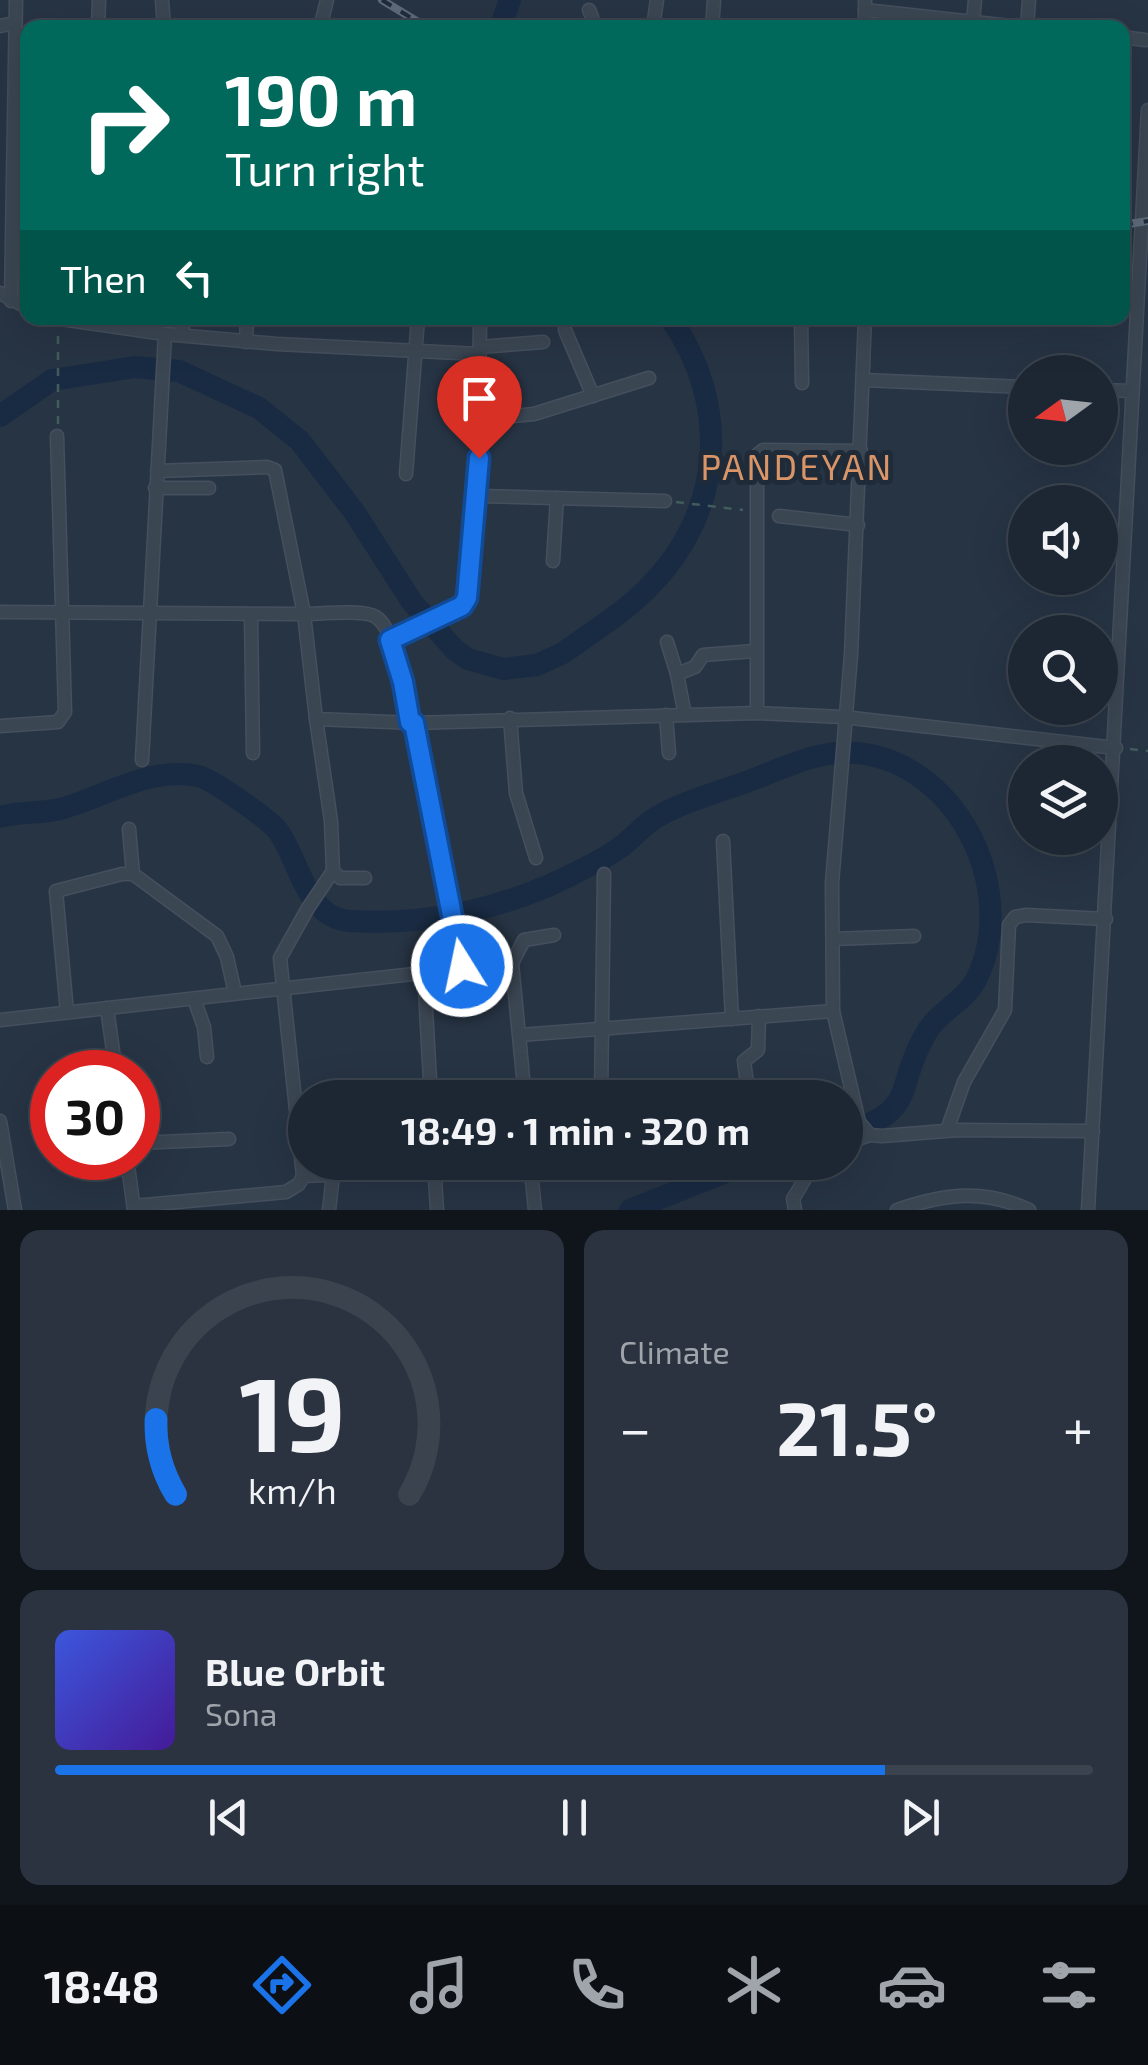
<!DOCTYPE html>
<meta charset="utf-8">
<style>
:root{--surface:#1d2733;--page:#2a333f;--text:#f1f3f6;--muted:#a0a5ac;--line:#3b444e;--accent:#1a73e8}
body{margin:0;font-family:"Exo 2",sans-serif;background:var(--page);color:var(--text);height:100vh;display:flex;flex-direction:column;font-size:38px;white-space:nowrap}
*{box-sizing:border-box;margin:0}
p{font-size:32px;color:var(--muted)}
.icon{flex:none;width:55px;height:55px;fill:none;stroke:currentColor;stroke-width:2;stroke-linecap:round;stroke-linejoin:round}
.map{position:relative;height:1210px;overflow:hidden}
.sheet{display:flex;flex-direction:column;gap:20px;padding:20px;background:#10151c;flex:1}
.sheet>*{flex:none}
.guide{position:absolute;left:20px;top:20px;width:1110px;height:305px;border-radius:20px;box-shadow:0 10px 40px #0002,0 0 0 2px var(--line);background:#00695c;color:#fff;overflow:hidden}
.needle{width:65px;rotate:255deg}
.fabs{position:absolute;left:1008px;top:355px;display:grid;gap:20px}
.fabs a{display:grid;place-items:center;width:110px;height:110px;border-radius:50%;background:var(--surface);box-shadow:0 10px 40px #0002,0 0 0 2px var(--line);font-size:50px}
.speed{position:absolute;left:30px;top:1050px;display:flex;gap:20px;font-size:50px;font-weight:700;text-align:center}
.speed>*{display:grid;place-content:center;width:130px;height:130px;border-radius:50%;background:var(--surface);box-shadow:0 10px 40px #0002,0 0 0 2px var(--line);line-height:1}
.speed .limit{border:15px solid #d22;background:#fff;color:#111}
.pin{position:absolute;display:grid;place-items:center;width:85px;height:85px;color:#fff;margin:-102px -42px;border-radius:50% 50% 50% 0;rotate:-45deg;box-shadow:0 0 10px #0007}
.pin .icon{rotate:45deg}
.me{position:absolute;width:110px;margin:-55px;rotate:350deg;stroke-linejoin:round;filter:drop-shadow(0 0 8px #0008)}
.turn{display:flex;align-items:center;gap:35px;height:210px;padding:0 40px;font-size:45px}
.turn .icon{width:130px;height:130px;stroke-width:2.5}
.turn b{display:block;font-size:70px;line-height:85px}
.then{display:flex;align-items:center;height:95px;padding:0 40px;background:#0003;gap:20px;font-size:38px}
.big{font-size:75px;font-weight:700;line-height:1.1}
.sheet .card{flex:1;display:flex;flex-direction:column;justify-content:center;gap:15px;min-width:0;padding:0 35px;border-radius:20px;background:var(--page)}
.sheet .dial{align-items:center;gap:0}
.dial svg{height:260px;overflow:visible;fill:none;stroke:var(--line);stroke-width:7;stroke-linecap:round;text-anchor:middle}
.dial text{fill:var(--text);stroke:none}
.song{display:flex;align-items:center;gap:30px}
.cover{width:120px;height:120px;border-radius:15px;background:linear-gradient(135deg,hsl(230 70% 55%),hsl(260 70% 35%))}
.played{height:10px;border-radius:5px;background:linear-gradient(90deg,var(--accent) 80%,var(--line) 80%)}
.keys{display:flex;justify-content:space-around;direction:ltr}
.heat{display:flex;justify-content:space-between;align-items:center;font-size:55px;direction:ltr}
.sheet .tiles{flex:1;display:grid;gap:20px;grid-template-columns:1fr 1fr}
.card:last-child{grid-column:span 2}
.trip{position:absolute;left:288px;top:1080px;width:575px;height:100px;border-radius:50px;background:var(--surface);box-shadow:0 10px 40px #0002,0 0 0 2px var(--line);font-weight:700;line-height:100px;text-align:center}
.menu{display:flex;height:160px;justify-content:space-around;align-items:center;background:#0c1014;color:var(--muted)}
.menu .icon{width:70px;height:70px}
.menu .active{color:var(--accent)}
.menu b{font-size:45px;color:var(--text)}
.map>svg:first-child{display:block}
</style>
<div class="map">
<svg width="1148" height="1210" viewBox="0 0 1148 1210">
<rect width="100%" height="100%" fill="#273444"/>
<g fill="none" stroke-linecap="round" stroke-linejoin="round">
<g stroke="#192b43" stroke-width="22">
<polyline points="500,28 510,0"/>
<path d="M0,416l52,-36 83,-13 44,4 80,37 41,33 55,72 57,89 43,48 13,9 35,10 34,-4 26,-12c29,-21 61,-40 86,-66 75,-75 82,-183 21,-269"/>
<path d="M0,817c20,-6 40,-3 60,-8 45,-12 89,-43 138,-33 14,3 72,44 80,55 22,30 27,87 72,90 81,5 162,-14 233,-52 14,-7 27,-14 39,-23 12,-9 22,-22 35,-29 28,-16 62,-25 92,-36 35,-13 70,-32 109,-28 101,11 162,139 118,227 -12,22 -39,32 -51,55 -32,56 -5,74 -80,98"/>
<polyline points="630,1210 751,1162"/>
</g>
<g stroke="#454f5d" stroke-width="15">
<g id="minor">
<polyline points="162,0 164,28"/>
<polyline points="589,10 592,17 591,28"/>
<polyline points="865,10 1029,28"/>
<polyline points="973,22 975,0"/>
<polyline points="0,26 15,23"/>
<polyline points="1027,27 1029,0"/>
<polyline points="98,28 99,0"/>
<polyline points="320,28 327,0"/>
<polyline points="653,28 657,0"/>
<polyline points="712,28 714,0"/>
<polyline points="865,28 865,0"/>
<polyline points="1122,37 1145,40"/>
<polyline points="0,293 28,308"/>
<polyline points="11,301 16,0"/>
<polyline points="54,318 165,334 142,760"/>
<polyline points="182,318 183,333"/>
<polyline points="801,318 802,383"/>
<polyline points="865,318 851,655 832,883 833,1011 859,1122 870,1135 882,1136 958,1130 1093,1131"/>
<polyline points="565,330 593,396"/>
<polyline points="165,334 277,344 479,354"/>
<polyline points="246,342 247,318"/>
<polyline points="480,347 543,342"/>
<polyline points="863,380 1025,387"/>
<polyline points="1100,390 1132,391"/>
<polyline points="480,419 534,414 649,378"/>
<path d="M157,471l110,-4 8,3 29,144c15,0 60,-5 72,3 21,14 30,80 34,105"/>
<polyline points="406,474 418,318"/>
<polyline points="155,488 209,488"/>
<polyline points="478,496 665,501"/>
<polyline points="779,516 858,525"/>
<polyline points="553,561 557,498"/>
<polyline points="0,612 304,614 316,719 414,723 757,713 843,717 1116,748"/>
<polyline points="251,616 253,753"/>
<polyline points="390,640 459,608 467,598 478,496 480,318"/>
<polyline points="667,642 677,674"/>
<polyline points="757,713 757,455 763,450 861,451"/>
<polyline points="666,715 669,753"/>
<polyline points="685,715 677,674 695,667 703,655 754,651"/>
<polyline points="510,718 516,793 536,858"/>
<polyline points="316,719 331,821 333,871 340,878 365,878"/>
<polyline points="414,723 463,966"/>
<polyline points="0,726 58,722 65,712 57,436"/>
<polyline points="129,829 133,874"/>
<polyline points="723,841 732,1019"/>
<polyline points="833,939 914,936"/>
<polyline points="512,963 524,940 554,935"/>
<polyline points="424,973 431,1098"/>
<polyline points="194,999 204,1027 207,1057"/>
<polyline points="107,1008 116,1072"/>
<polyline points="67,1012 56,891 122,874 133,874 217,936 227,957 235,993"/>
<polyline points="0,1020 512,963 525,1098"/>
<polyline points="520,1035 833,1011"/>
<polyline points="601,1098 604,874"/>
<polyline points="749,1098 744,1061 758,1050 759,1016"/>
<polyline points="0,1121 15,1210"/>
<polyline points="947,1130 964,1082 1005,1010 1009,925 1015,917 1026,915 1106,919"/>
<polyline points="138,1143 229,1139"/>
<polyline points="845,1143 870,1135"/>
<polyline points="127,1158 134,1210"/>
<polyline points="434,1162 437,1210"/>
<polyline points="530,1162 535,1210"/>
<polyline points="479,1169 531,1168"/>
<polyline points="303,1176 280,958 308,908 333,871"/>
<polyline points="533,1176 572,1162"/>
<polyline points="134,1206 286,1192 299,1184 303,1176 479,1169 479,1162"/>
<polyline points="329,1210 333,1175"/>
<polyline points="795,1210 793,1199 815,1162"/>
<path d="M897,1210c46,-16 87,-22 132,0"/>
<polyline points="1088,1210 1148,110"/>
</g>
</g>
<g stroke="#425b5c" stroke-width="2.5" stroke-dasharray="8 8" stroke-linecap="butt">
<polyline points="58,424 58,332"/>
<polyline points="676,502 743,510"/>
<polyline points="1130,749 1148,751"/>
</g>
<use href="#minor" stroke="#3b4653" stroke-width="12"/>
<g stroke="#5d6a7a" stroke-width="8">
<g id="rail">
<polyline points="382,0 428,28"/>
<polyline points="1122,225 1148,221"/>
</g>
</g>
<use href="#rail" stroke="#202b39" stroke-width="4" stroke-dasharray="11" stroke-linecap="butt"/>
</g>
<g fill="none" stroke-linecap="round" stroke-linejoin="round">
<g stroke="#114b97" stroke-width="25">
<polyline id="route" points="462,966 414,723 410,722 403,682 390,640 462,606 467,598 479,458"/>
</g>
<use href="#route" stroke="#1a73e8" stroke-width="18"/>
</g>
<g text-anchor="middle" stroke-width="10" stroke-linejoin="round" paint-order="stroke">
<g font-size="35" letter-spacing="2.5" fill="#d99567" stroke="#202b39">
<text x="797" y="480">PANDEYAN</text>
</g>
</g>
</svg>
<div class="fabs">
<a><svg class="needle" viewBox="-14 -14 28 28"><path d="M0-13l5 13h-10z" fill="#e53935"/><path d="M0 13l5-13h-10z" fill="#a0a5ac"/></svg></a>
<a><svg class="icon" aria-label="sound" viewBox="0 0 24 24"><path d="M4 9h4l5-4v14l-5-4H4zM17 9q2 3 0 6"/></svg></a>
<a><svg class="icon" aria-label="search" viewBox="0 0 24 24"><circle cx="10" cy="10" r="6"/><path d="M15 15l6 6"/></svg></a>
<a><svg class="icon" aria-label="layers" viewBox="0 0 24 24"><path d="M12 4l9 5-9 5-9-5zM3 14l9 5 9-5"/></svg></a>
</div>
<div class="speed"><div class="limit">30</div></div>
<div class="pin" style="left:479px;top:458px;background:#d93025"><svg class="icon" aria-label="arrive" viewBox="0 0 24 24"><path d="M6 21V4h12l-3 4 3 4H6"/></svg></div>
<svg class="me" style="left:462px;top:966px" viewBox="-20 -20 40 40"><circle r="17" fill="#1a73e8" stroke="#fff" stroke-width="3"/><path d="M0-11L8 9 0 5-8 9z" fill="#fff"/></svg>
<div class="trip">18:49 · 1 min · 320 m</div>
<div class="guide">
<div class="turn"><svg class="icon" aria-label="right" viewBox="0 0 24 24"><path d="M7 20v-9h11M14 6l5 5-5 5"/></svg><div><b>190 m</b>Turn right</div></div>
<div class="then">Then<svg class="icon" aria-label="left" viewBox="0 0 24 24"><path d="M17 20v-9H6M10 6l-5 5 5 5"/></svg></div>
</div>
</div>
<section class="sheet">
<div class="tiles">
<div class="card dial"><svg viewBox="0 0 100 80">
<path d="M14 69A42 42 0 1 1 86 69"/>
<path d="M14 69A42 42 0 0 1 8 46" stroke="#1a73e8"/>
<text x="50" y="56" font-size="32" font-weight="700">19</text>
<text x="50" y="72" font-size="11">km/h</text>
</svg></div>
<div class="card"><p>Climate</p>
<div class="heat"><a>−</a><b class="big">21.5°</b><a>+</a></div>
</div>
<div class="card">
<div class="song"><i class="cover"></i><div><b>Blue Orbit</b><p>Sona</p></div></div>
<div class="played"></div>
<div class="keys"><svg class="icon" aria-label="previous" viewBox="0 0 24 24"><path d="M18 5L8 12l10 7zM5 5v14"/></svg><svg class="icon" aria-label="pause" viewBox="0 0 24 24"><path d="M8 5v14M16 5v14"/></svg><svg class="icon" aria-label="next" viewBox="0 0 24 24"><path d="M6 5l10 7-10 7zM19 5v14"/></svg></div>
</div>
</div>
</section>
<nav class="menu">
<b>18:48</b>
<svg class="icon active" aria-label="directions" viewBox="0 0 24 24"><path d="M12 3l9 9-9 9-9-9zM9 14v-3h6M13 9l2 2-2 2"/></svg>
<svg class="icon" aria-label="music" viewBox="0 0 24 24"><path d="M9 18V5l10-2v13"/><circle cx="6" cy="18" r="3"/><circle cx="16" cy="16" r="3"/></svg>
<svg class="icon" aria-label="phone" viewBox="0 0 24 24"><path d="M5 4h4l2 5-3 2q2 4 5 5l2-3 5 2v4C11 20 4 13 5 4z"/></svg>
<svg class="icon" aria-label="climate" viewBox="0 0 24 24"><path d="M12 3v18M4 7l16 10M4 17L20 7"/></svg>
<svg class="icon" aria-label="car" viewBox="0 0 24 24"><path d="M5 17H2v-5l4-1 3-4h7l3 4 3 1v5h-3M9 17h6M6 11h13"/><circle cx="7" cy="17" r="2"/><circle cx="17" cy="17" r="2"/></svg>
<svg class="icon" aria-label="filters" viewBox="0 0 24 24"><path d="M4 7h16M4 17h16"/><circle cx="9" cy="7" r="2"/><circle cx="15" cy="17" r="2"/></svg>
</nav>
